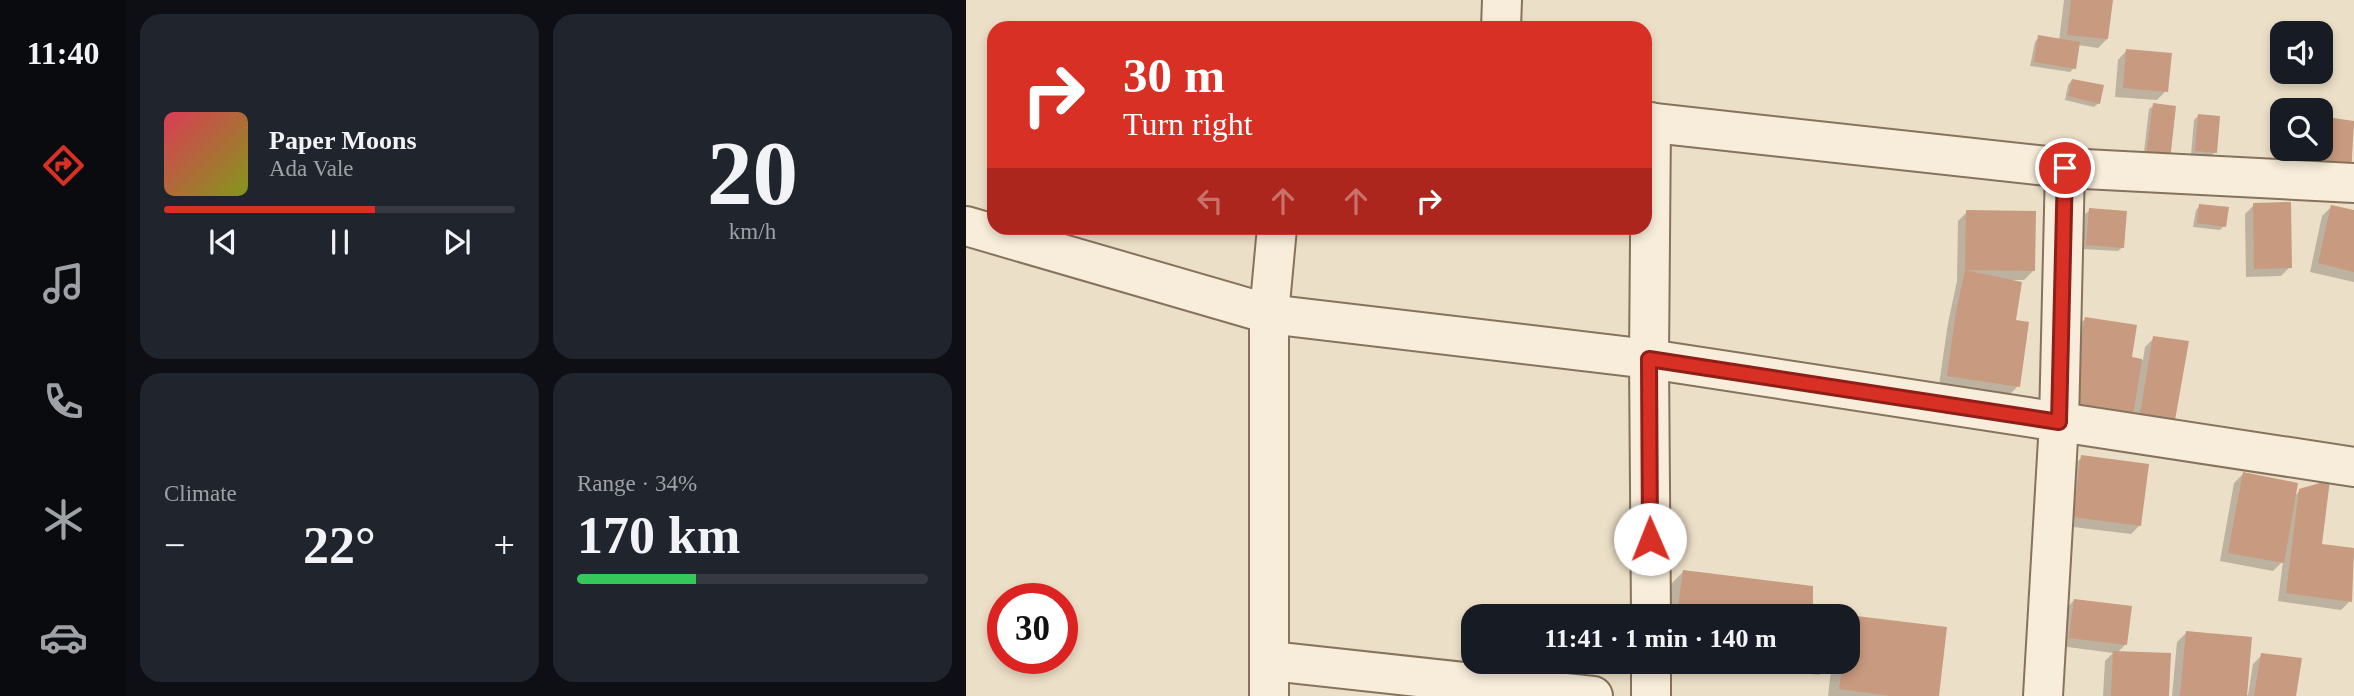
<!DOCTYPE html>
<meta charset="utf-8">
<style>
:root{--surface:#171b24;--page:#20242c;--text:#f1f3f6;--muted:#9ea1a6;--line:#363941;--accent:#d93025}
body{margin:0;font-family:Georgia,serif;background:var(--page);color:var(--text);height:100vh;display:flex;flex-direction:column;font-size:26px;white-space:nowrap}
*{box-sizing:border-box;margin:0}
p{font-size:23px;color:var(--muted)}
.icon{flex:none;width:38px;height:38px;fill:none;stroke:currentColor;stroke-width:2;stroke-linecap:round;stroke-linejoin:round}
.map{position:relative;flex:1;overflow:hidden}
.panel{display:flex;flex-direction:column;gap:14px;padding:14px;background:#0d0f14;width:840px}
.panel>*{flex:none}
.guide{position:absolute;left:21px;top:21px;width:665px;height:214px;border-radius:21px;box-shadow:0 4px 10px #0003;background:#d93025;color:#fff;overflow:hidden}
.fabs{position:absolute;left:1304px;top:21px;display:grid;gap:14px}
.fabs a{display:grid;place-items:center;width:63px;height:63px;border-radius:14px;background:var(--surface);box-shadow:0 4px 10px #0003;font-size:35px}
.speed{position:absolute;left:21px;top:583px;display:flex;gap:14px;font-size:35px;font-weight:700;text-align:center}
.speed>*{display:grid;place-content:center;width:91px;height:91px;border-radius:50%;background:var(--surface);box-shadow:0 4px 10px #0003;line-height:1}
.speed .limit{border:10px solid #d22;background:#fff;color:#111}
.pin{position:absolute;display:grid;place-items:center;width:60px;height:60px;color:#fff;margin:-30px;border:4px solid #fff;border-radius:50%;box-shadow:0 2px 7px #0007}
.me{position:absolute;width:77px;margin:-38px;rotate:359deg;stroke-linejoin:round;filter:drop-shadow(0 0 5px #0008)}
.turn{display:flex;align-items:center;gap:24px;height:147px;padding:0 21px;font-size:32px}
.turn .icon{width:91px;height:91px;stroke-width:2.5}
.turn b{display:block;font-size:49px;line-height:60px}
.lanes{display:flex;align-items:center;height:66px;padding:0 21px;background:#0003;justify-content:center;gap:35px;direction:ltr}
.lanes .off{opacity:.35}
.big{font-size:52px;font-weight:700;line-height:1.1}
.panel .tile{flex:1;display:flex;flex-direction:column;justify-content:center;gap:10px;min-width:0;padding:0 24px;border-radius:21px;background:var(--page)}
.panel .dial{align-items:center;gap:0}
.dial b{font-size:91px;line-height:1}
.song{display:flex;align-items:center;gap:21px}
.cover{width:84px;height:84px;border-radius:10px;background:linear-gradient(135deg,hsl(350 70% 55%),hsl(70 70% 35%))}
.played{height:7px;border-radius:4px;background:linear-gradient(90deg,var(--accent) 60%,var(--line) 60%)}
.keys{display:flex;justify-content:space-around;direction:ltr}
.heat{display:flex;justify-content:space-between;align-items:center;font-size:38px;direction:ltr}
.charge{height:10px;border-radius:5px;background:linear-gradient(90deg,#34c759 34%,var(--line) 0)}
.panel .tiles{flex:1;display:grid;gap:14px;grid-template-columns:repeat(2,1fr)}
.trip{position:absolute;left:495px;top:604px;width:399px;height:70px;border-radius:21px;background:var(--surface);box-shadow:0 4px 10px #0003;font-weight:700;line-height:70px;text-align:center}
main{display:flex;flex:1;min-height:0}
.tab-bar{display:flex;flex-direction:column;width:126px;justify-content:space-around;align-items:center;background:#090b0e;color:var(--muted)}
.tab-bar .icon{width:49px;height:49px}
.tab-bar .active{color:var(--accent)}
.tab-bar b{font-size:32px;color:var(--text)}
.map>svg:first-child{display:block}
</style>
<main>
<nav class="tab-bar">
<b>11:40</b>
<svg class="icon active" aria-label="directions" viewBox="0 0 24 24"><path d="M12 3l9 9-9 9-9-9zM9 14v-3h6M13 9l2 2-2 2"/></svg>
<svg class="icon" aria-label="music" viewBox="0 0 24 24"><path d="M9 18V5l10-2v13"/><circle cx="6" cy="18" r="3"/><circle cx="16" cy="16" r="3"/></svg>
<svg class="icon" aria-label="phone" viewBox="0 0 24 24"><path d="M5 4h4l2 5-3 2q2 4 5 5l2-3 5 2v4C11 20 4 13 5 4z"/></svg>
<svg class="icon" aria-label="climate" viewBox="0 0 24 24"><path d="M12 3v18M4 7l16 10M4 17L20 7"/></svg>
<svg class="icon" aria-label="car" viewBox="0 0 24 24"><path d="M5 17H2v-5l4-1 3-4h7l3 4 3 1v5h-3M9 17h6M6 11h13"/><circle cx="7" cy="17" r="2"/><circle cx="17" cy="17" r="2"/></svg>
</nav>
<section class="panel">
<div class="tiles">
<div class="tile">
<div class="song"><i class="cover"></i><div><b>Paper Moons</b><p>Ada Vale</p></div></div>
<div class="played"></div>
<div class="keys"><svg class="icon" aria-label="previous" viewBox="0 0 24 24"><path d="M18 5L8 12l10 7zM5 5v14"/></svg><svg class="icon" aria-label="pause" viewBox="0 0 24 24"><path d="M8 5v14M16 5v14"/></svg><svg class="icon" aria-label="next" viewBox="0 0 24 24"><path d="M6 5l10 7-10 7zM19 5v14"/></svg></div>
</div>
<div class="tile dial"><b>20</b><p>km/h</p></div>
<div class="tile"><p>Climate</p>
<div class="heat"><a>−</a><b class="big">22°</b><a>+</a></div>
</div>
<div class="tile"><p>Range · 34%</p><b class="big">170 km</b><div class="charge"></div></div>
</div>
</section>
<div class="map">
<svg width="1388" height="696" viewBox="0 0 1388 696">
<rect width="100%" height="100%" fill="#ecdfc7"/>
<g fill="#0003">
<polygon points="1098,0 1145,0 1141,39 1132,48 1112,45 1108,68 1104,72 1064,66 1069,42 1073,37 1093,41"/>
<polygon points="1161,50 1200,91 1191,100 1149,97 1152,60"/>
<polygon points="1106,80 1133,103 1128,107 1099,100 1102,85"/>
<polygon points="1188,105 1198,163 1177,161 1183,109"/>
<polygon points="1232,116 1249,152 1245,156 1225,155 1228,120"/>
<polygon points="1354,118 1388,122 1383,174 1327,178 1331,149 1354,149"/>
<polygon points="1288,205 1324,267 1315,276 1280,277 1279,214"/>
<polygon points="1234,206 1258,226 1254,230 1227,227 1230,210"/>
<polygon points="1365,207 1388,212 1388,282 1344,272 1356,216"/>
<polygon points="1124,210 1157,247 1152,251 1117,249 1119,214"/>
<polygon points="1001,212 1067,271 1058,280 1046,280 1052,386 1043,395 973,385 982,323 991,281 992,221"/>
<polygon points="1119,319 1164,359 1177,360 1179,347 1188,338 1208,419 1198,428 1166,423 1168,413 1157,424 1089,414 1110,328"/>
<polygon points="1116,457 1174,525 1165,534 1099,526 1107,466"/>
<polygon points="1277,474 1328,497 1334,490 1354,546 1388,550 1384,601 1375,610 1312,601 1317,561 1307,571 1254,561 1268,483"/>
<polygon points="718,571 845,612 872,616 701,616 705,584"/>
<polygon points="1108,600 1159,645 1151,653 1201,696 1137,696 1139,661 1147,653 1094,646 1099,610"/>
<polygon points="882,618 971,696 862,696 866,662 882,662"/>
<polygon points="1220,633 1279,695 1282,695 1287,664 1296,655 1329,696 1206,696 1211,642"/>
<polygon points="746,662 866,662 853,675"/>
</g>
<g fill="#c89a7f">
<polygon points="1105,0 1147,0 1142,39 1101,35"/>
<polygon points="1072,35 1114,42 1110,69 1068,62"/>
<polygon points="1160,49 1206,53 1202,92 1157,88"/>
<polygon points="1106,79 1138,85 1134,104 1102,96"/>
<polygon points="1187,103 1210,106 1204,160 1180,157"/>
<polygon points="1232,114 1254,116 1251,153 1229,151"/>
<polygon points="1354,116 1388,121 1385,175 1335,169 1338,149 1354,149"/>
<polygon points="1325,202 1326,268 1288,269 1287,203"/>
<polygon points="1233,204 1263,207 1260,227 1231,223"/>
<polygon points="1365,205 1388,210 1388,272 1352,263"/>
<polygon points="1123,208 1161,211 1158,248 1120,245"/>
<polygon points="1000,210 1070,211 1069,271 999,270 1056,282 1050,320 1063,322 1054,387 981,376 990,312 999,270"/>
<polygon points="1119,317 1171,325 1166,357 1176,359 1167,416 1098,405 1113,350"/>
<polygon points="1187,336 1223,341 1209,420 1174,414"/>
<polygon points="1115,455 1183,464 1175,526 1107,517"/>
<polygon points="1277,472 1332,483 1318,563 1262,553"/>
<polygon points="1364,480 1356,544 1388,548 1386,602 1320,593 1333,489"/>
<polygon points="717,570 847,586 847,610 874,610 873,616 711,616"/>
<polygon points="1108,599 1166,606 1161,645 1103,638"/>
<polygon points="882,615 981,627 973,696 925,696 873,689 877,662 882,662"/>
<polygon points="1220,631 1286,637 1281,696 1214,696"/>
<polygon points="1147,651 1205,653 1203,696 1145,696"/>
<polygon points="1295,653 1336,658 1330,696 1288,696"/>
</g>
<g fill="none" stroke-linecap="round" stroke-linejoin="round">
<g stroke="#86725d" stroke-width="42">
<g id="minor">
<polyline points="535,28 536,0"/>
<polyline points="679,122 1099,168 1388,183"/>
<polyline points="0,226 303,314 683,359 1388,467"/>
<polyline points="685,616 683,359 685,122"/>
<polyline points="304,661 627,696"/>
<polyline points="685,662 685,696"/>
<polyline points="303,696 303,314 311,228"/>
<polyline points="1077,696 1093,422 1099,168"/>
</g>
</g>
<use href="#minor" stroke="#f7edda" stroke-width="38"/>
</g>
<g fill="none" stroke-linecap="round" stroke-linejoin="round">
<g stroke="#8d1f18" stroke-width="18">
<polyline id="route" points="684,539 683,359 1093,422 1099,168"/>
</g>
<use href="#route" stroke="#d93025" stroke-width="12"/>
</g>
</svg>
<div class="fabs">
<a><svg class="icon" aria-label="sound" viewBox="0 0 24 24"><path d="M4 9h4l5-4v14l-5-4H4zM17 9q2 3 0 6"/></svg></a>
<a><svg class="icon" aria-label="search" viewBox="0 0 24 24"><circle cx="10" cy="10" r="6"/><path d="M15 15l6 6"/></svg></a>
</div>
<div class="speed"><div class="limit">30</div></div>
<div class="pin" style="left:1099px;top:168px;background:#d93025"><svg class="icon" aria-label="arrive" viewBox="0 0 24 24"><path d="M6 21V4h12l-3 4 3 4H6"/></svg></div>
<svg class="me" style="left:684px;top:539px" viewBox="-20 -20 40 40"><circle r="19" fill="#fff"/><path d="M0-13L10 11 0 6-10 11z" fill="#d93025"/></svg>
<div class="trip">11:41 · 1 min · 140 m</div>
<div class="guide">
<div class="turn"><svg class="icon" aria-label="right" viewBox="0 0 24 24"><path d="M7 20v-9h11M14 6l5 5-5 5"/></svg><div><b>30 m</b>Turn right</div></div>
<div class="lanes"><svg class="icon off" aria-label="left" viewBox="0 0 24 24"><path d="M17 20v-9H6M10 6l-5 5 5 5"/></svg><svg class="icon off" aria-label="ahead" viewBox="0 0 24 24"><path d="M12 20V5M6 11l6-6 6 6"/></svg><svg class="icon off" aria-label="ahead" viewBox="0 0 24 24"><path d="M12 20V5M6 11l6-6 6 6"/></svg><svg class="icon" aria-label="right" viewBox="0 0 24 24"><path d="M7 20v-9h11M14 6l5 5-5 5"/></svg></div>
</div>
</div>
</main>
